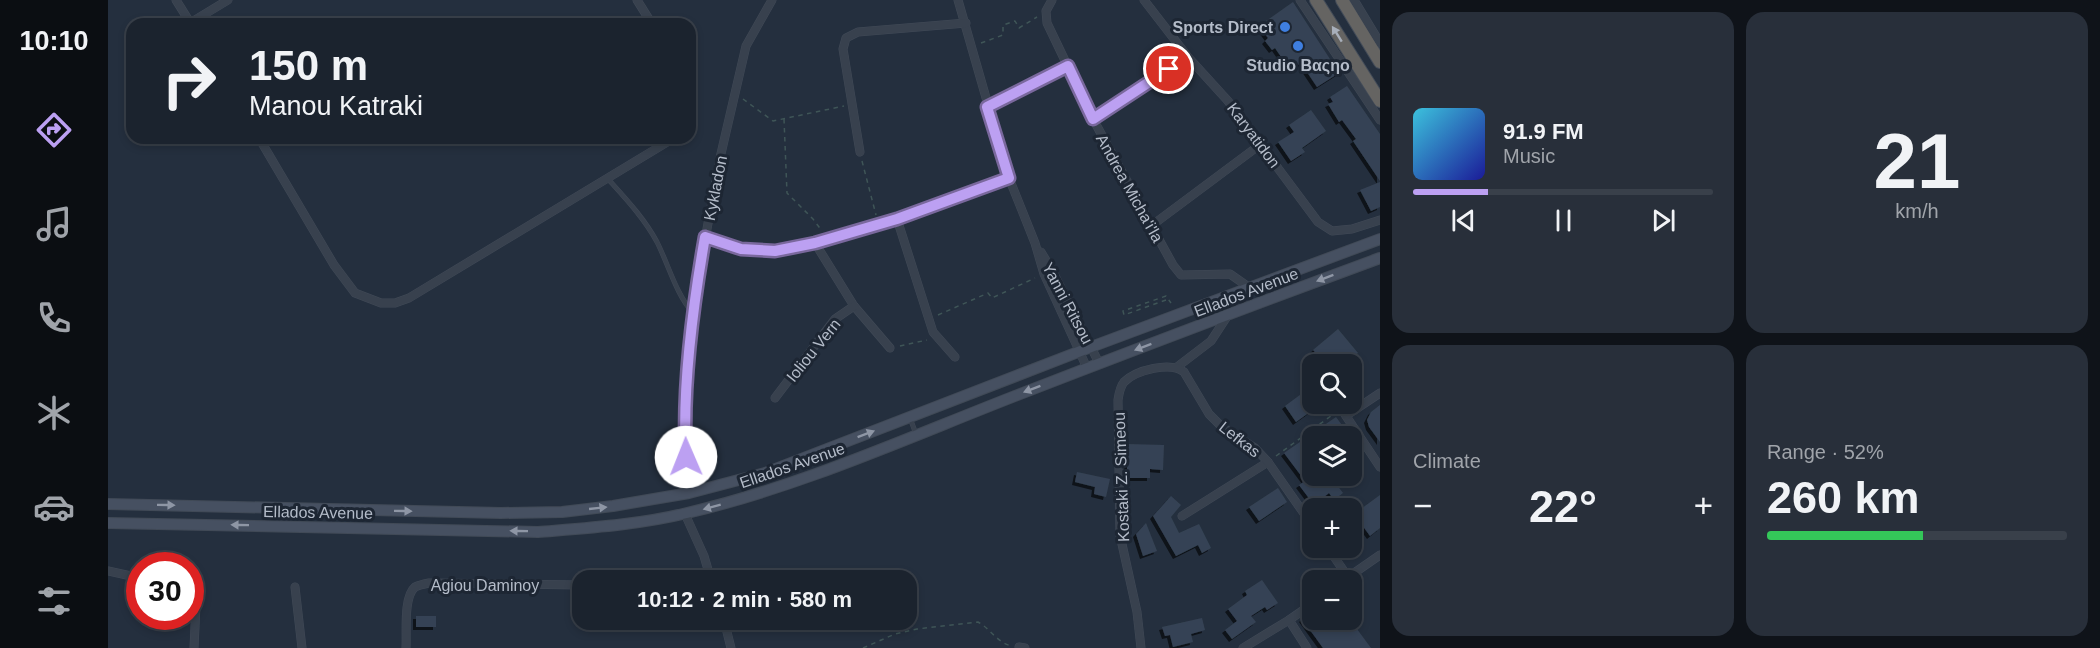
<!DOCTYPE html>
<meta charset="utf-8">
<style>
:root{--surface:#1b232e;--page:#282f3a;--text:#f1f3f6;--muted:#a0a4aa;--line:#39404a;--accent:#bca0f2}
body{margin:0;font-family:Arial,sans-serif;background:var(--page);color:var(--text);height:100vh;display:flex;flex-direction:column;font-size:22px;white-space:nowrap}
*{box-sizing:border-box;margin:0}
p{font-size:20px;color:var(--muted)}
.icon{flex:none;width:33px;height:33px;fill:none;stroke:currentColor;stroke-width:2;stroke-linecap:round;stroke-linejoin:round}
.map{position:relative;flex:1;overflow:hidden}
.side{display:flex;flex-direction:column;gap:12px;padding:12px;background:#0f1319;width:720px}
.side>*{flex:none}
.top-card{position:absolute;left:18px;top:18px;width:570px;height:126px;border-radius:18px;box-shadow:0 3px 9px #0003,0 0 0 2px var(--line);background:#1b232e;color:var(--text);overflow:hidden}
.controls{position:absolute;left:1194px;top:354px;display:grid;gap:12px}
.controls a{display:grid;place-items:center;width:60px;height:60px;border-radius:12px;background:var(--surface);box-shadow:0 3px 9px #0003,0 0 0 2px var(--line);font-size:30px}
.speed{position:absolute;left:18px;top:552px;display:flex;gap:12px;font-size:30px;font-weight:700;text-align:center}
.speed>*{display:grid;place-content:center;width:78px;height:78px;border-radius:50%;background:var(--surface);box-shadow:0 3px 9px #0003,0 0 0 2px var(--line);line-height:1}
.speed .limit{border:9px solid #d22;background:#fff;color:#111}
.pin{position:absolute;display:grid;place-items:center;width:51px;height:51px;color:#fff;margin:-26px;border:3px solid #fff;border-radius:50%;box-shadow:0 2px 6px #0007}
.me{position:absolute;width:66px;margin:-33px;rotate:359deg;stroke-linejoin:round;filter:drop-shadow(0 0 4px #0008)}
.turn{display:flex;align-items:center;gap:21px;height:126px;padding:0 24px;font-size:27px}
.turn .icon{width:78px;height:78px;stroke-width:2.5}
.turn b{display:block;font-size:42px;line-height:51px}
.big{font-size:45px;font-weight:700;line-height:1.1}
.side .card{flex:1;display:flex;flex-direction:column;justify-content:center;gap:9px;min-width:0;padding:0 21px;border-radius:18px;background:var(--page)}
.side .dial{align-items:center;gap:0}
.dial b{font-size:78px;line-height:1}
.song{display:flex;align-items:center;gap:18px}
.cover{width:72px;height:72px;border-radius:9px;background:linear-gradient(135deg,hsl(190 70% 55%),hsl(240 70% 35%))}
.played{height:6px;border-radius:3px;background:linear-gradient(90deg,var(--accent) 25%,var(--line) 25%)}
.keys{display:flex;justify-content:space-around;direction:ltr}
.heat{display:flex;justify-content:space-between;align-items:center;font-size:33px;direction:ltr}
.charge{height:9px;border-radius:4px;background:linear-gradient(90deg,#34c759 52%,var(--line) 0)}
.side .tiles{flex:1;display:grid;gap:12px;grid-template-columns:repeat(2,1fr)}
.trip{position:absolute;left:464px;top:570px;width:345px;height:60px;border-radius:18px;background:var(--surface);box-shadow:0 3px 9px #0003,0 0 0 2px var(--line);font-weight:700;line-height:60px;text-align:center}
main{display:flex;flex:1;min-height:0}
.tabs{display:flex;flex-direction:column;width:108px;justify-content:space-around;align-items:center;background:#0b0e12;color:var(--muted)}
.tabs .icon{width:42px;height:42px}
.tabs .selected{color:var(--accent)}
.tabs b{font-size:27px;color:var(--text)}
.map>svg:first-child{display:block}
</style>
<main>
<nav class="tabs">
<b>10:10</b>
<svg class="icon selected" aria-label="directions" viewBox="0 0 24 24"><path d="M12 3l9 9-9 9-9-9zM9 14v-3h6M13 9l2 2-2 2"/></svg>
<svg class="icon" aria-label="music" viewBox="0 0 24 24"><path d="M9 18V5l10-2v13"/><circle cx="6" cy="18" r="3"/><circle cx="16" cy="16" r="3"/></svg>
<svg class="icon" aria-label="phone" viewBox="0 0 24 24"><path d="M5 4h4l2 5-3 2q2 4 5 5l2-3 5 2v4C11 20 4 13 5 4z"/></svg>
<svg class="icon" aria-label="climate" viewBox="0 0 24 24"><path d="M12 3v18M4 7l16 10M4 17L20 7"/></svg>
<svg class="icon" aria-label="car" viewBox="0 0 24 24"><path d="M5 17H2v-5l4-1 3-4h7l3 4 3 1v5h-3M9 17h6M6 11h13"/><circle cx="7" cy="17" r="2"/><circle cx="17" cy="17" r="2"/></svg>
<svg class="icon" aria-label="filters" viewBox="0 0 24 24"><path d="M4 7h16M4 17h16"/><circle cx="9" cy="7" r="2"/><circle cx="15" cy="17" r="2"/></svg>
</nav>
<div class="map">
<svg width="1272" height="648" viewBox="0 0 1272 648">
<defs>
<filter id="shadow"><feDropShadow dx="-3" dy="3" stdDeviation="0" flood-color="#0009"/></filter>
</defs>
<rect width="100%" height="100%" fill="#242f3e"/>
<g fill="#364354" filter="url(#shadow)">
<polygon points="1185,2 1231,73 1209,87 1193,63 1182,70 1167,48 1164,50 1157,41 1160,38 1151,26"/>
<polygon points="1239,86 1272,134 1272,181 1245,141 1248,139 1234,120 1231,122 1220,104 1225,102 1222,97"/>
<polygon points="1203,110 1218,131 1194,148 1197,152 1183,161 1170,142 1186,132 1181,125"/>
<polygon points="1272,182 1272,207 1263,211 1252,190"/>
<polygon points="1230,329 1250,353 1237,364 1218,364 1205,350"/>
<polygon points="1204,386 1204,404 1213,404 1188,422 1177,406"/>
<polygon points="1272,405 1272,442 1261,427 1259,420 1263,412"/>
<polygon points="1228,417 1242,436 1204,436 1204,476 1222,476 1235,493 1226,500 1221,493 1206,505 1191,485 1197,481 1176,453"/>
<polygon points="1019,444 1056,445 1055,470 1042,469 1042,478 1019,478"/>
<polygon points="969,472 1002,479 998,497 986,494 987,487 967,482"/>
<polygon points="1170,488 1179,502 1151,521 1141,507"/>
<polygon points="1272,495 1272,528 1262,536 1246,514"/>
<polygon points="1063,496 1073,505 1063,517 1071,533 1091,524 1103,548 1094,553 1090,545 1068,556 1045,516"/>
<polygon points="1038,523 1049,551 1035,556 1028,534"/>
<polygon points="1154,580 1170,603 1159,610 1157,607 1143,616 1148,622 1124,639 1117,630 1129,621 1120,609 1139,595 1137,591"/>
<polygon points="1204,611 1204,620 1230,620 1238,631 1246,625 1263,648 1215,648 1194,619"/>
<rect x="308" y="616" width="20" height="11"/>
<polygon points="1094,618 1097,630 1083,634 1085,642 1065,647 1062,635 1057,636 1054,627"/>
</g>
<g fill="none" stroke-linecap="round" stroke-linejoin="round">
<g stroke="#414a57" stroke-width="5">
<g id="service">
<path d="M500,179c18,20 36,39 49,63 12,24 19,52 36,71"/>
<polyline points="802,418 808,434"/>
</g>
</g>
<g stroke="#414a57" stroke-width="9">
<g id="minor">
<polyline points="68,0 83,24"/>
<polyline points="529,0 544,24"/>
<polyline points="850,0 901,178 927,243 936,274 979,368"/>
<polyline points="944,0 938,11 939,23 985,119 1065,265 1073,275 1122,274 1142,288"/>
<polyline points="1036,0 1080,57 1120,101 1210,222 1224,231 1244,229 1272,220"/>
<polyline points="1192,0 1272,120"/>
<polyline points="1246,0 1272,43"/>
<polyline points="82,23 120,0"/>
<polyline points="582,95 584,101 582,122"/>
<polyline points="879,107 960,66"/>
<polyline points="985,119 1080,57"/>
<polyline points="151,138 226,265 247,293 273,303 287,303 301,298 566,138"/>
<polyline points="752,152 735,49 738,38 750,32 858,23"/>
<polyline points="789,219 825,332 847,357"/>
<polyline points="1043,226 1153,144"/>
<polyline points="598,237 633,249 667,251 707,243 789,219 901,178"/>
<polyline points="707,243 746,306 782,348"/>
<polyline points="933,252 945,272 991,363"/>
<polyline points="1202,363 1204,367"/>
<polyline points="1069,367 1103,341 1120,315"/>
<polyline points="667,398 727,319 746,306"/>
<polyline points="1230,404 1272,467"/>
<polyline points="1239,415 1272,393"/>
<polyline points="581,493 577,444 578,391 592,267 612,158 638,46 664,0"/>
<polyline points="577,514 596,556 603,580"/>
<polyline points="1074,516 1160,462"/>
<polyline points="1220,548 1240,577"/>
<polyline points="0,571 32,578"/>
<polyline points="1236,580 1272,555"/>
<polyline points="187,587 194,648"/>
<polyline points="82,594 88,605 86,648"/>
<polyline points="616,620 623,648"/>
<polyline points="1181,620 1199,648"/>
<polyline points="911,647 917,648"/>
<path d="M298,648c1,-15 -3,-51 9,-61 4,-2 9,-3 14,-4l153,2"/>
<path d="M1033,648l-4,-36 -17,-77 -2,-135c1,-7 2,-13 6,-18 12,-12 47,-21 60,-10l25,42 13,13 33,21 13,14 44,63"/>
<polyline points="1135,648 1181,620 1204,604"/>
</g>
</g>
<g stroke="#414a57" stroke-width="12">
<g id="secondary">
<polyline points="0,504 393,513 454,512 505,506 581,493 657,473 983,347 1272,239"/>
<path d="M0,523l430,9c49,-4 100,-7 149,-19 112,-26 220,-75 328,-117 121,-47 243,-93 365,-138"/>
</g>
</g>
<g stroke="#434c59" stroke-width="14">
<g id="trunk">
<polyline points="1208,0 1272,101"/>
<polyline points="1234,0 1272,62"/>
</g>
</g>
<g stroke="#3f5557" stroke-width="1.5" stroke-dasharray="4.5 4.5" stroke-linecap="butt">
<polyline points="873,43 895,35 895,25 907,21 911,28 929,17"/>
<polyline points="635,99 665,121 736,106"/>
<polyline points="676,119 679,193 705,219 714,231"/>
<polyline points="754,161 768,215"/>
<polyline points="1058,300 1016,315 1015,311 1058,296 1063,303"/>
<polyline points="830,315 880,293 884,298 927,278"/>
<polyline points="792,346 819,340"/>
<polyline points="1168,456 1227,413"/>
<path d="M755,648l32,-14 22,-5 61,-7c13,7 19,21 34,24"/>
</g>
<use href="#service" stroke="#38414e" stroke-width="4"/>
<use href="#minor" stroke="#38414e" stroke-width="8"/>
<use href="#secondary" stroke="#465061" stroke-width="10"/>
<use href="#trunk" stroke="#656462" stroke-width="12"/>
</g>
<defs><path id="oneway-solid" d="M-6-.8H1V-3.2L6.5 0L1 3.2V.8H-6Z" transform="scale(1.5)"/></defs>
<use fill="#a8afba" href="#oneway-solid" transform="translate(1229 34) rotate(-122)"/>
<g fill="#8e96a5">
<use href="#oneway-solid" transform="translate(1217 278) rotate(159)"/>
<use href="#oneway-solid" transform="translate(1035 347) rotate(159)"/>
<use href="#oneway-solid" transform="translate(924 389) rotate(159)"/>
<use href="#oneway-solid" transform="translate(758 434) rotate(-21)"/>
<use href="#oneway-solid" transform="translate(58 505) rotate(1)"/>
<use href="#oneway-solid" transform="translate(604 507) rotate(165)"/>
<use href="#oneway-solid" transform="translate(490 508) rotate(-6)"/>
<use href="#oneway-solid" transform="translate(295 511) rotate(1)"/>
<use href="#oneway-solid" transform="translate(132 525) rotate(-179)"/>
<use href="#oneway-solid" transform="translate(411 531) rotate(-179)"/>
</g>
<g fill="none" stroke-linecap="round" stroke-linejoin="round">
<g stroke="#7a689d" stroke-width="15">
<path id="route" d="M578,457c-4,-69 7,-152 19,-220l36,12 34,2 40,-8 82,-24 112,-41 -22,-71 81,-41 25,53 76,-50"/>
</g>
<use href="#route" stroke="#bca0f2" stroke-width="10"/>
</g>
<g fill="#3f7fe0" stroke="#1d2633" stroke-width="2">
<circle cx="1177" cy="27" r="6"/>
<circle cx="1190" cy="46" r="6"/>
</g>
<g text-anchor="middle" stroke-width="6" stroke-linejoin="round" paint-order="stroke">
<g font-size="16" font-weight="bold" fill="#b4bcc9" stroke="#1d2633" text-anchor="end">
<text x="1165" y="33">Sports Direct</text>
<text x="1190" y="71" text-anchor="middle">Studio Βαςηο</text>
</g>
<g font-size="16" fill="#b4bcc9" stroke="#1d2633">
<text transform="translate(1146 135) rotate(53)" y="6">Karyatidon</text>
<text transform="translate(607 188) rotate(-79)" y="6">Kykladon</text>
<text transform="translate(1022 188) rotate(61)" y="6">Andrea Micha'i'la</text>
<text transform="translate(1138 292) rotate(-21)" y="6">Ellados Avenue</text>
<text transform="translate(960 303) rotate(62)" y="6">Yanni Ritsou</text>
<text transform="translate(705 350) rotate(-51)" y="6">Ioliou Vern</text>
<text transform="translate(1132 439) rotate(38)" y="6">Lefkas</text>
<text transform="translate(684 465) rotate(-19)" y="6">Ellados Avenue</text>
<text transform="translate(1013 477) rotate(-92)" y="6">Kostaki Z. Simeou</text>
<text transform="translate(210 512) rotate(1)" y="6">Ellados Avenue</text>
<text x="377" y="591">Agiou Daminoy</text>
</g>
</g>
</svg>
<div class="controls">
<a><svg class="icon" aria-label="search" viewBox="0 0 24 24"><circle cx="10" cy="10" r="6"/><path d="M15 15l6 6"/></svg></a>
<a><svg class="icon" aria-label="layers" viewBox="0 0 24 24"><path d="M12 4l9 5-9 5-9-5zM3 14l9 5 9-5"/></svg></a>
<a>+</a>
<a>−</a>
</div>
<div class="speed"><div class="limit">30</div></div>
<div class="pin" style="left:1061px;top:69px;background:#d93025"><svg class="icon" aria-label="arrive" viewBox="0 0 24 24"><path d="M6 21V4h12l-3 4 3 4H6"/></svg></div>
<svg class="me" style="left:578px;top:457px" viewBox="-20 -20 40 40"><circle r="19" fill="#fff"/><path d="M0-13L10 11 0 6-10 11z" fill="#bca0f2"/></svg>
<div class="trip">10:12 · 2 min · 580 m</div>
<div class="top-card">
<div class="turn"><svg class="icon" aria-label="right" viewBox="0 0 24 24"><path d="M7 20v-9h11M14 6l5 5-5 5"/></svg><div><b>150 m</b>Manou Katraki</div></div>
</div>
</div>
<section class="side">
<div class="tiles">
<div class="card">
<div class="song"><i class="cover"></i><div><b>91.9 FM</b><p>Music</p></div></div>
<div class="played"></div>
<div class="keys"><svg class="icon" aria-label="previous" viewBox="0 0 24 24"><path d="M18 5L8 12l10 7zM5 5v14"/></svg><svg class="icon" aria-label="pause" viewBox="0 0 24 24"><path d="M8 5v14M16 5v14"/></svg><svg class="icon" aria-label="next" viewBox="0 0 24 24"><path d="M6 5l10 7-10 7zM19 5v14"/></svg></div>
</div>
<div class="card dial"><b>21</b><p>km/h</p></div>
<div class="card"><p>Climate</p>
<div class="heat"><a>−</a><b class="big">22°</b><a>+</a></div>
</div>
<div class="card"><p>Range · 52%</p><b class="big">260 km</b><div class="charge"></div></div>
</div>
</section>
</main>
